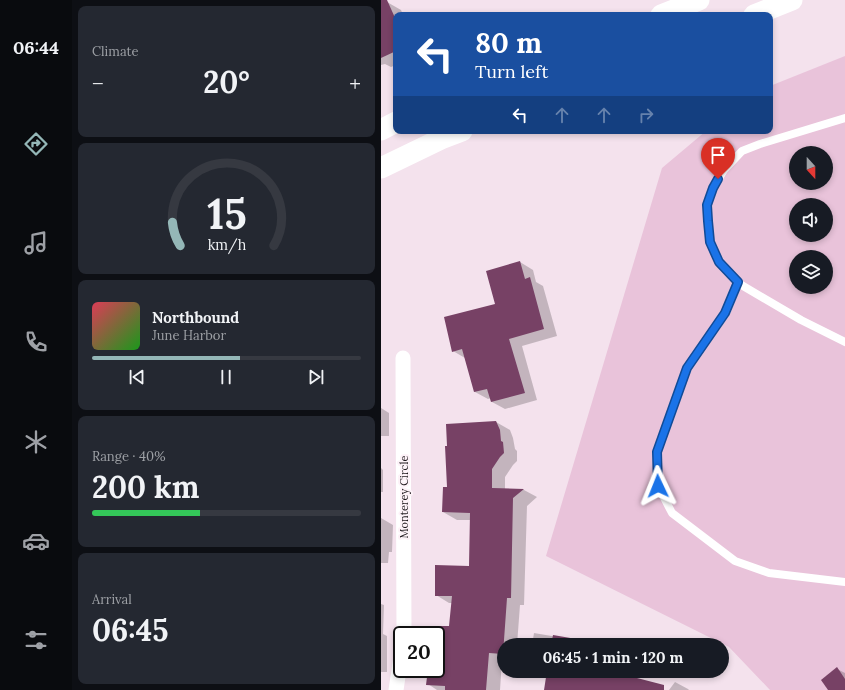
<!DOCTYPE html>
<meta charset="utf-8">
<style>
:root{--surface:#171b24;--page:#242831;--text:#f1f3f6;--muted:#9ea1a6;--line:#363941;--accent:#94b7b7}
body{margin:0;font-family:Lora,serif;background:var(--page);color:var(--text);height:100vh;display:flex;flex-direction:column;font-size:15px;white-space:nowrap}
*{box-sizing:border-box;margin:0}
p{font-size:13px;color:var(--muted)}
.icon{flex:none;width:22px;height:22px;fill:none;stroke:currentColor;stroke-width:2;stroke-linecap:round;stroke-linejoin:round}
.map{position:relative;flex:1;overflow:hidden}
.panel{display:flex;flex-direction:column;gap:6px;padding:6px;background:#0d0f14;width:309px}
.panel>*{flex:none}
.guide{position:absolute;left:12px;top:12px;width:380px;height:122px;border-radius:8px;box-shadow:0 2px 6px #0003;background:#1a4fa0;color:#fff;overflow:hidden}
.needle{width:26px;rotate:159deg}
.tools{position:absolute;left:408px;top:146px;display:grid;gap:8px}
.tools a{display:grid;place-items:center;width:44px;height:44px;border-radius:50%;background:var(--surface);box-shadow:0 2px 6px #0003;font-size:20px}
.speed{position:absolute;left:12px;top:626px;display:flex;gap:8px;font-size:20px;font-weight:700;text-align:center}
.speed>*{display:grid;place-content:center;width:52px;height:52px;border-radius:50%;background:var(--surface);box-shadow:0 2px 6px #0003;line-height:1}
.speed .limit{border:2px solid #111;border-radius:6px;background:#fff;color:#111}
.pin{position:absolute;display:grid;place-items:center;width:34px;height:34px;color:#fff;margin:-41px -17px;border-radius:50% 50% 50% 0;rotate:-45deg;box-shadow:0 0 4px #0007}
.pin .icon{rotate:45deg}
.me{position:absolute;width:44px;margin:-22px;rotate:358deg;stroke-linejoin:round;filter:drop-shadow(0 0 3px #0008)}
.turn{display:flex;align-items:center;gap:14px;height:84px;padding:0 16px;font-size:18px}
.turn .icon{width:52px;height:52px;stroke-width:2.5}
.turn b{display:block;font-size:28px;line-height:34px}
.lanes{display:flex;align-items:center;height:38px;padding:0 16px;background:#0003;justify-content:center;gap:20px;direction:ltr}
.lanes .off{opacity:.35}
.big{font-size:30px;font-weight:700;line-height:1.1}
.panel .card{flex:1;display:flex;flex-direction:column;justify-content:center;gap:6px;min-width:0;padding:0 14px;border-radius:8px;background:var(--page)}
.panel .dial{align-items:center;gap:0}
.dial svg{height:104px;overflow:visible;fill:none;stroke:var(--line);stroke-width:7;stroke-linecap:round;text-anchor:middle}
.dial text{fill:var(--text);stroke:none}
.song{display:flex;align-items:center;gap:12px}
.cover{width:48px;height:48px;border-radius:6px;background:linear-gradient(135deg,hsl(350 70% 55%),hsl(120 70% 35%))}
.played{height:4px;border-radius:2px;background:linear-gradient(90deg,var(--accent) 55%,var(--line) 55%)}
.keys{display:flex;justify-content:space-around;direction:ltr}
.heat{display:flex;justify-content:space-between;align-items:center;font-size:22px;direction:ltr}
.charge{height:6px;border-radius:3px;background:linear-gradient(90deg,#34c759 40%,var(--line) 0)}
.trip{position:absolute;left:116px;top:638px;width:232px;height:40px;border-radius:20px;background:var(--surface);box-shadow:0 2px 6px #0003;font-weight:700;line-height:40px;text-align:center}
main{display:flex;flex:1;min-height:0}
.tab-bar{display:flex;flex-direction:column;width:72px;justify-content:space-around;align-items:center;background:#090b0e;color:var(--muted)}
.tab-bar .icon{width:28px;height:28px}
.tab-bar .selected{color:var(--accent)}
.tab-bar b{font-size:18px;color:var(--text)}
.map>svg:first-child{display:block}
</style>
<main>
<nav class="tab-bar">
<b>06:44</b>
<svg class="icon selected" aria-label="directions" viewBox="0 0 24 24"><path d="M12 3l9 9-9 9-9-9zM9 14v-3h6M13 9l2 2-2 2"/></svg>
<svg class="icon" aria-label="music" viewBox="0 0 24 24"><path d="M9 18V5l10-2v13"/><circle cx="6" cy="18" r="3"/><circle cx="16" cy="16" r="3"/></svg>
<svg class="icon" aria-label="phone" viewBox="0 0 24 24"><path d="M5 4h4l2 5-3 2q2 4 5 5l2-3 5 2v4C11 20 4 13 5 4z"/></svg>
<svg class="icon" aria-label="climate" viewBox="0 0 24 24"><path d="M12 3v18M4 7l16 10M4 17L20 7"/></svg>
<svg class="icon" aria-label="car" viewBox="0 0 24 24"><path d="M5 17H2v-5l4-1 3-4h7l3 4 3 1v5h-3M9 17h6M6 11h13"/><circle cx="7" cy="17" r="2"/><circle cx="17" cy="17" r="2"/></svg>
<svg class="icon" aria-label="filters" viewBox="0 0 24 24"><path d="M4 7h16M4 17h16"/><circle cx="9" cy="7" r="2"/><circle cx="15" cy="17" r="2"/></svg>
</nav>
<section class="panel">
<div class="card"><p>Climate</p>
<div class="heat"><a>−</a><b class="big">20°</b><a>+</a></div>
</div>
<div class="card dial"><svg viewBox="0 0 100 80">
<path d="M14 69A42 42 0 1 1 86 69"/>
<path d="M14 69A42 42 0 0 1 8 51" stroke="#94b7b7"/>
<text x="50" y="56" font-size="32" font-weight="700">15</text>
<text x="50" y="72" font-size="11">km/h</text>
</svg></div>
<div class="card">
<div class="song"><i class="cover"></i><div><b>Northbound</b><p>June Harbor</p></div></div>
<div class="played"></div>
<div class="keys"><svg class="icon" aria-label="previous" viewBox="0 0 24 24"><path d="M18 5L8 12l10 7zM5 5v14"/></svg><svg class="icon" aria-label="pause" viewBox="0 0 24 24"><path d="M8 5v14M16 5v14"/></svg><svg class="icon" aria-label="next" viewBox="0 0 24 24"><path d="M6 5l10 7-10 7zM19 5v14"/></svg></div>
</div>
<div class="card"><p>Range · 40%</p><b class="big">200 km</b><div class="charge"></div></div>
<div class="card"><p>Arrival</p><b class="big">06:45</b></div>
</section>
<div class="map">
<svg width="464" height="690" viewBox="0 0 464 690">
<rect width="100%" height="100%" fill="#f4e2ed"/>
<path fill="#e9c3da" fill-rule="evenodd" d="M464,56v634h-75l-41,-43 -183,-91 116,-388 44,-37h64v-45zM415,153h30v30h-30zM415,205h30v30h-30zM415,257h30v30h-30z"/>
<g fill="#0003">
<polygon points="6,2 20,10 22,15 15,15 15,65 10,67 4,64 0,65 0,4"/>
<polygon points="139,262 152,270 155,282 162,286 176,336 141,346 156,400 124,409 111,402 110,398 107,399 94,392 84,358 72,351 116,305"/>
<polygon points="0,408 8,413 8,436 0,436"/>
<polygon points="115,422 129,430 132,438 134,449 136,451 136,461 132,465 124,477 124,490 143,490 156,497 146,506 143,605 139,605 136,645 123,645 123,660 121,660 119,690 56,690 47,684 48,669 55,669 55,635 50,635 50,626 69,628 72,603 68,603 55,595 89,567 89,520 76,520 62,512 67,488"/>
<polygon points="0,468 2,470 2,492 0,492"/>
<polygon points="0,518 12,525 11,552 8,552 7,563 0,563"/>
<polygon points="0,604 3,605 2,634 6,636 6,672 0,672 0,682"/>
<polygon points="153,633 200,641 207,645 151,645"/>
<polygon points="456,669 464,673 464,690 448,690"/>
<polygon points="159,671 220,671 275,690 165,690 167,674 162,673"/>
<polygon points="294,682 307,689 308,690 288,690"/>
</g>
<g fill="#774165">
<polygon points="0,0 6,0 15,20 15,51 0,58"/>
<polygon points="139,261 144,279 149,277 163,329 128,339 144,393 110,402 106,389 93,392 81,349 71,352 63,317 114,304 105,271"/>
<polygon points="115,421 119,430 120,441 122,442 123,453 119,457 111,469 111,488 143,489 132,498 130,598 126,598 122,654 108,653 105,690 64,690 64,686 45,685 47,669 55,669 55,626 68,626 71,596 54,596 54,565 88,566 89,513 61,512 62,487 66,487 64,446 66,446 65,424"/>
<polygon points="172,635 201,640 200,645 170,645"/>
<polygon points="456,667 464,679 464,690 447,690 440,680"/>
<polygon points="166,671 229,671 283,685 283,690 163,690"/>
</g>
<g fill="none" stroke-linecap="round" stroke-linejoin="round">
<g stroke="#fff" stroke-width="8">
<polyline points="464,118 379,144 361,151 343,170 332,188 326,205 327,221 329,242 338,262 357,283 420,320 464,342"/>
<polyline points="357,283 345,313 306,368 276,451 277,486 291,513 354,561 388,573 464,582"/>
</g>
<g stroke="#fff" stroke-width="15">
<polyline points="22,358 23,635"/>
<polyline points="15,690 21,650"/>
</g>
<g stroke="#fff" stroke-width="21">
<polyline points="280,15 318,0"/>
<polyline points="373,15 411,0"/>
<polyline points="0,130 15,122"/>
<polyline points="0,168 60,139 81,131"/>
</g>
</g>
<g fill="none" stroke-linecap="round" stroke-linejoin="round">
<g stroke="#114b97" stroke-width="10">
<polyline id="route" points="277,486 276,452 306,368 344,313 357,282 338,262 329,242 327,221 326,205 332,188 337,179"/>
</g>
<use href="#route" stroke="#1a73e8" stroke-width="7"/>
</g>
<g text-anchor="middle" stroke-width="4" stroke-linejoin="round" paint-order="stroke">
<g font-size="11" fill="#1e181c" stroke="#fdf2f8">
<text transform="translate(23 497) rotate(-90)" y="4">Monterey Circle</text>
</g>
</g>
</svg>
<div class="tools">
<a><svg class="needle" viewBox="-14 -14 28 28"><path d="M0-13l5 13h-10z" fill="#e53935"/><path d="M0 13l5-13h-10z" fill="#9ea1a6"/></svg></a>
<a><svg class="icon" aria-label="sound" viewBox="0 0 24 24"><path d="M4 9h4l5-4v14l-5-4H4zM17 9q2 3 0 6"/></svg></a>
<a><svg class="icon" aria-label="layers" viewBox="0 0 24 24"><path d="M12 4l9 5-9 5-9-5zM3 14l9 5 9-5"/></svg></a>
</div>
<div class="speed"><div class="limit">20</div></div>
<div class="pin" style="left:337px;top:179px;background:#d93025"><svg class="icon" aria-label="arrive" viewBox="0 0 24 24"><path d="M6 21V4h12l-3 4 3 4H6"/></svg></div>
<svg class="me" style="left:277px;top:486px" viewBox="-20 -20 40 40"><path d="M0-17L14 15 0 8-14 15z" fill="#1a73e8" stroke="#fff" stroke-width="4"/></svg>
<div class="trip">06:45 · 1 min · 120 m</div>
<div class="guide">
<div class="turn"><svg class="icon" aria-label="left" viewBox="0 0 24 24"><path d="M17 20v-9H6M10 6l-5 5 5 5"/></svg><div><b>80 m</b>Turn left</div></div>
<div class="lanes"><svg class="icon" aria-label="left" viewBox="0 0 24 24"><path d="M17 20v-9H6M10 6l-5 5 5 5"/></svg><svg class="icon off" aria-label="ahead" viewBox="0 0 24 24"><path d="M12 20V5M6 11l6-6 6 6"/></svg><svg class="icon off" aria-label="ahead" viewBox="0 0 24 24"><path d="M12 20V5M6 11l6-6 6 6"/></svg><svg class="icon off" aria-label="right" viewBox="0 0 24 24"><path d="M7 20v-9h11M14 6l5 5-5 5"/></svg></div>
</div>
</div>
</main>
